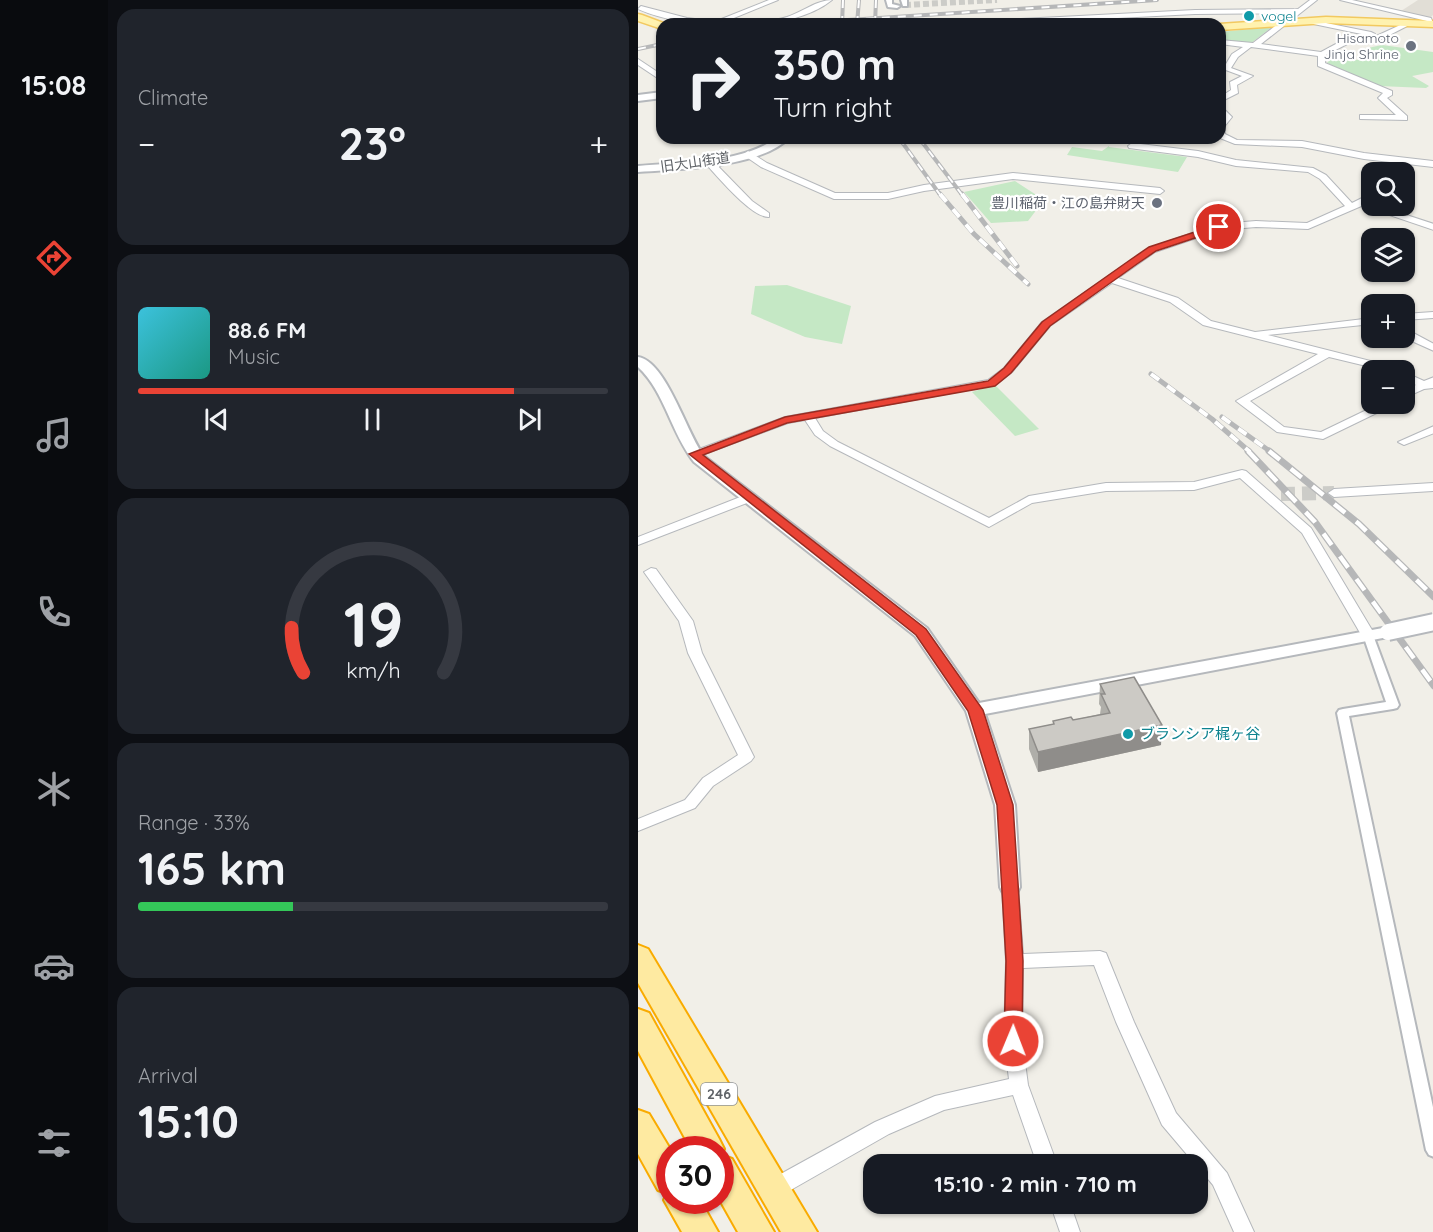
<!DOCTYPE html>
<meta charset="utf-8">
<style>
:root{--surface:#171b24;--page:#20242c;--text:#f1f3f6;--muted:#9ea1a6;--line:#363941;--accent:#ea4335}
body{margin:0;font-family:Quicksand,"Noto Sans JP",sans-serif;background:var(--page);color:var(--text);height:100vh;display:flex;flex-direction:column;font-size:22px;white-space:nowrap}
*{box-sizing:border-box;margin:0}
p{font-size:20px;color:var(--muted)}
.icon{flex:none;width:33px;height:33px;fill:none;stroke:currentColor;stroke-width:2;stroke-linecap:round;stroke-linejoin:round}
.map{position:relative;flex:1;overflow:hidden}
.sheet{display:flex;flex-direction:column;gap:9px;padding:9px;background:#0d0f14;width:530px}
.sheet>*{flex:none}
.guide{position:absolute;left:18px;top:18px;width:570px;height:126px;border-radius:18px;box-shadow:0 2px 4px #0004;background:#171b24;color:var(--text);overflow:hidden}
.buttons{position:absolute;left:723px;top:162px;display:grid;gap:12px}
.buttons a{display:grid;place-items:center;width:54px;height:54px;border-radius:12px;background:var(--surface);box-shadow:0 2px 4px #0004;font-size:30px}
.speed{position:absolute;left:18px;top:1136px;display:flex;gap:12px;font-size:30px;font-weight:700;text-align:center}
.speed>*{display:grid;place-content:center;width:78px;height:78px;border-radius:50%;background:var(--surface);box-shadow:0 2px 4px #0004;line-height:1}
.speed .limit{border:9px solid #d22;background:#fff;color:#111}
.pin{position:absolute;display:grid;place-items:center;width:51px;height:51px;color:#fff;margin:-26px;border:3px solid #fff;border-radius:50%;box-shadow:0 2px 6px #0007}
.me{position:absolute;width:66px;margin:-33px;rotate:1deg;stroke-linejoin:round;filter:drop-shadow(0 0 4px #0008)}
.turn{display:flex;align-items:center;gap:21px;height:126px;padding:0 18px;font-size:27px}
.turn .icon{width:78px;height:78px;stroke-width:2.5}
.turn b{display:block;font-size:42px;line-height:51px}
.big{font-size:45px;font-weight:700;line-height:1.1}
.sheet .card{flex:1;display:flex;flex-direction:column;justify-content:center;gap:9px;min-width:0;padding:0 21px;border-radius:18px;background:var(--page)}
.sheet .dial{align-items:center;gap:0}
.dial svg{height:156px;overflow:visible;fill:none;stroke:var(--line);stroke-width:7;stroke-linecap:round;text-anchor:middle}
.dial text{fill:var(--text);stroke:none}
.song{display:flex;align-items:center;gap:18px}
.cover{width:72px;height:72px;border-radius:9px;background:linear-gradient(135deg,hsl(190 70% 55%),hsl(170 70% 35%))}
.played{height:6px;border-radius:3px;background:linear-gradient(90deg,var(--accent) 80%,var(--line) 80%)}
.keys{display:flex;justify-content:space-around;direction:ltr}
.heat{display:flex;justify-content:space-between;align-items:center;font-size:33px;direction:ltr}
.charge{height:9px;border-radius:4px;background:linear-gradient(90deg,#34c759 33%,var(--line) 0)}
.trip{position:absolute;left:225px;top:1154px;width:345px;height:60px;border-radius:18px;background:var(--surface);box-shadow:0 2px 4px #0004;font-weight:700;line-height:60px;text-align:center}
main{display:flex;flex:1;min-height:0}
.tab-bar{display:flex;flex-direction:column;width:108px;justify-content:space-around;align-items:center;background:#090b0e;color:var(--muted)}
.tab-bar .icon{width:42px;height:42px}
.tab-bar .active{color:var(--accent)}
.tab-bar b{font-size:27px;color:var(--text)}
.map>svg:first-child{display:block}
</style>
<main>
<nav class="tab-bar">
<b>15:08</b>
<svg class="icon active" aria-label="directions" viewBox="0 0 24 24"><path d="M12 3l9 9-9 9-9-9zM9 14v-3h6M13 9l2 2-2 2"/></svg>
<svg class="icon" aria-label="music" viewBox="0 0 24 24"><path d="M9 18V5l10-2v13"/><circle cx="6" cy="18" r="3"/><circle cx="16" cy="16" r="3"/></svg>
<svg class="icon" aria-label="phone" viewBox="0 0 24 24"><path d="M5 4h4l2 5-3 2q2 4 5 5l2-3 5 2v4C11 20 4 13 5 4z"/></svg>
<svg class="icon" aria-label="climate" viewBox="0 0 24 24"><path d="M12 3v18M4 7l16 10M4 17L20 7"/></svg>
<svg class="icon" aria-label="car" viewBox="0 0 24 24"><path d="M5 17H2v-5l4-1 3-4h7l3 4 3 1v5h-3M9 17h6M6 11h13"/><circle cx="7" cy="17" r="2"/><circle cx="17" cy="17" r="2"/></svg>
<svg class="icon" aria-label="filters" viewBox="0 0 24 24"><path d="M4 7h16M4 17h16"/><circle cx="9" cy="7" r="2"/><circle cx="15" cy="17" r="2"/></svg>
</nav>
<section class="sheet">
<div class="card"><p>Climate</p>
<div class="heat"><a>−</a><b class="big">23°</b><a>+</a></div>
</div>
<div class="card">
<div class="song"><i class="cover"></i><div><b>88.6 FM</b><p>Music</p></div></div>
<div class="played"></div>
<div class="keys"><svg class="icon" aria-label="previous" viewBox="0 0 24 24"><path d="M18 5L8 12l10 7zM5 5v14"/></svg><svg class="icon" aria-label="pause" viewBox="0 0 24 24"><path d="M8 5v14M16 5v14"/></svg><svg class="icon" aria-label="next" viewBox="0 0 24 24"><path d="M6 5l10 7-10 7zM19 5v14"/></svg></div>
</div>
<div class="card dial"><svg viewBox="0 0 100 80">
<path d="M14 69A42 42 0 1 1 86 69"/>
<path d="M14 69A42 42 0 0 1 8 46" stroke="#ea4335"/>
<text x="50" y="56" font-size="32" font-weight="700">19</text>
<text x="50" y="72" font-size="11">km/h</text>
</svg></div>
<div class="card"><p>Range · 33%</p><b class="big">165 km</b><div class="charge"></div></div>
<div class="card"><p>Arrival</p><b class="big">15:10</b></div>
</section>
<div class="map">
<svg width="796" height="1232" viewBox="0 0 796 1232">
<rect width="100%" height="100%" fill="#f1efe8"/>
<polygon fill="#e1ded6" points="780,0 795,0 795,15 792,18 763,11"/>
<g fill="#c5e8c5">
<polygon points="634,27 612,44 582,41 582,32"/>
<polygon points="744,45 795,52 795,72 774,76 791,86 788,88 741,86 689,63 692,59 702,61 730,59 725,49"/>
<polygon points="471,146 471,147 549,157 540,172 429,155 434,147 464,151"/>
<polygon points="377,181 406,200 390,221 353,223 326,192"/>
<polygon points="149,285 213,306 204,344 167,337 113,314 117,286"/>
<polygon points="357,385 401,429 377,436 334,392"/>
</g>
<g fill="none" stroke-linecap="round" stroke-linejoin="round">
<polyline stroke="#ccccc8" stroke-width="6" stroke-dasharray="6 3" stroke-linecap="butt" points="267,5 359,0"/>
<polyline stroke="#ccccc8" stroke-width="14" stroke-dasharray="14 7" stroke-linecap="butt" points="643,494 696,493"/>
<g stroke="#b5b8bc" stroke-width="4">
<g id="pedestrian">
<polygon points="248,0 254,0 254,4 262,6 259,8 250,7"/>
<polygon points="263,0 269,0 269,6 265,6"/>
<polygon points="730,632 735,635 761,705 759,708 755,709 711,716 796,1112 796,1157 791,1155 788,1150 699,713 701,710 705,709 748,702 725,635"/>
</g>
</g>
<g stroke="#b5b8bc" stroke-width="2">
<g id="minor">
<path d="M131,0h9l-54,22c21,1 43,1 63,-5 15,-5 30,-17 45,-17 -42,35 -146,31 -194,9l3,-3 46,12 31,4 1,-2z"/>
<polygon points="672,0 679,0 623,44 683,52 709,38 734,38 771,21 775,21 775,23 738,42 713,42 688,55 687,63 754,91 754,95 749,98 769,116 769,120 722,119 722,115 758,115 740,98 745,93 680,66 680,56 613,47 600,57 593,68 615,76 599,85 600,93 582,102 582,97 593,90 592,82 604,76 585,69 594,54 605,47 582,44 582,40 615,43 654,13 557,14 364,24 319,24 323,22 557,10 660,9"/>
<polygon points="702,0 714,0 793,18 796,26 789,21"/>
<polygon points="668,19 733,32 737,34 733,36 666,22 666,20"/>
<polygon points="0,59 24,75 24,81 0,65"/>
<polygon points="582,105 594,117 586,127 587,134 599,140 664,141 726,153 796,161 796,167 726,159 664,147 597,144 582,138 582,122 586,117 582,112"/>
<polygon points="494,143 560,151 598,160 675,168 688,175 714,203 734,193 734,200 728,204 670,229 618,227 582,230 517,252 480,278 540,298 573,321 617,332 734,318 734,324 630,335 760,368 761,370 745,370 691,357 612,401 646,427 683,432 741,404 754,404 753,406 685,439 639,432 598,401 680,354 565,325 532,302 474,283 412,326 374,372 357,385 177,418 185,431 200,442 351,518 391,496 468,483 556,482 604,470 608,471 673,528 737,635 735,638 725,638 664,533 602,478 556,490 468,491 394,503 351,527 192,446 177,435 167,420 150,423 61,456 53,456 51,454 53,452 147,417 350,380 366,368 404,322 511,248 581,224 618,221 669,223 707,206 682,179 670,172 598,166 560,157 491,148 490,146"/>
<polygon points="110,151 129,163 197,193 250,193 286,185 375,173 522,188 526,191 522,194 375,179 286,191 250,199 196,199 123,167 107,156 106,154"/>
<path d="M68,160h6l40,41 17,12v4c-17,1 -51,-40 -63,-53z"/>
<polygon points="734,203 734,206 741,206 796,224 796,230 731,208 729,206"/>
<polygon points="796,312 796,318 766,320 766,314"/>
<polygon points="766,328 796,344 796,351 767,338"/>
<polygon points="766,372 786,381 796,377 796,388 786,389 766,398 766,390 778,385 766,379"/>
<polygon points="796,426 796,433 766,445 760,442"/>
<polygon points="796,483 796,491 696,497 690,493 696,489"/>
<polygon points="110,494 116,498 114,501 0,545 0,537"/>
<polygon points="13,568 18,569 55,621 64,653 116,757 113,761 75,786 57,808 0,831 0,819 47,800 65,778 100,755 50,653 41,621 6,572"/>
<polygon points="372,881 378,882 380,887 385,954 462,951 468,953 496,1022 538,1113 589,1173 616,1232 596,1232 575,1185 560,1167 560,1164 557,1164 524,1125 478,1022 456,965 385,968 384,1040 390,1085 419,1164 399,1164 375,1095 306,1110 251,1134 144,1195 137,1197 130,1195 127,1188 130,1181 237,1122 297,1096 371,1079 366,1040 368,961 364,887 366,882"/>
<polygon points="412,1203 432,1203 442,1232 422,1232"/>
</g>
</g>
<g stroke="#b5b8bc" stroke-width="4">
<g id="tertiary">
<polygon points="24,92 24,98 0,101 0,95"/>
<path d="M139,138h12c-30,30 -110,31 -151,34v-6c45,-4 101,-2 139,-28z"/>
<path d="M0,357c28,4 49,77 66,99l223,172 52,75 409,-76 8,5 -8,5 -403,77 30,91 5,82 -3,6 -7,2 -7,-2 -3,-6 -5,-82 -29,-94 -51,-75 -221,-174c-23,-29 -29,-70 -56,-95z"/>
</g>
</g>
<g stroke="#f2c960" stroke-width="3">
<g id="primary">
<polygon points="0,14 4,15 28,24 24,24 24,29 0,21"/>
<polygon points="688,17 796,21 796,27 688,23 582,30 581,24"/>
</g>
</g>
<g stroke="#f9ab00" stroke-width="4">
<g id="trunk">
<polygon points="0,945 10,949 179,1232 143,1232 0,983"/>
<polygon points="0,1009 11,1013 81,1139 86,1149 83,1155 94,1159 136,1232 100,1232 82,1200 82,1149 53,1149 0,1051"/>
<polygon points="0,1110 11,1114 32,1149 32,1200 62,1200 80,1232 44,1232 26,1200 29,1193 20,1190 0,1154"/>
</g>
</g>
<use href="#pedestrian" fill="#fff" fill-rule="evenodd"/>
<use href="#minor" fill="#fff" fill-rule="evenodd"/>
<use href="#tertiary" fill="#fff" fill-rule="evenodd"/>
<use href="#primary" fill="#fff2af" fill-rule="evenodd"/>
<use href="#trunk" fill="#feeaa1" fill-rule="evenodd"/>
<g stroke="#b6b7b8" stroke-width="4">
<g id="rail-far2">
<polyline points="132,24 156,21"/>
<polyline points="148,24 519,0"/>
<polyline points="204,24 205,0"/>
<polyline points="219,24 221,0"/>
<polyline points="237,24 238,0"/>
<polyline points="0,49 24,44"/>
<polyline points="261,138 303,196"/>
<polyline points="281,138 325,196"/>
</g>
</g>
<g stroke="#b6b7b8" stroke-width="5">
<g id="rail-far1">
<polyline points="302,194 336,234 390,284"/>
<polyline points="324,194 379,266"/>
<polyline points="513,374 574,419 612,452"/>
<polyline points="584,417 633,452"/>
</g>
</g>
<g stroke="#b6b7b8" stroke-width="7">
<g id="rail">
<polyline points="610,451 677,522 796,686"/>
<polyline points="631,451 721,524 796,597"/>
</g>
</g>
<use href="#rail-far2" stroke="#fff" stroke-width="2" stroke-dasharray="8" stroke-linecap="butt"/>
<use href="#rail-far1" stroke="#fff" stroke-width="4" stroke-dasharray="10" stroke-linecap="butt"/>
<use href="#rail" stroke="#fff" stroke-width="4.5" stroke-dasharray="14" stroke-linecap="butt"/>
<g stroke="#b5b8bc" stroke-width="20" stroke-linecap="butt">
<polyline id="tertiary-bridge" points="750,632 796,622"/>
</g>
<use href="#tertiary-bridge" stroke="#fff" stroke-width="16"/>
</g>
<polygon fill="#afaea9" points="462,684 523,745 400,772 391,749 391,729 415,724 415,721 435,720 462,714 463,707 461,704"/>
<polygon fill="#8f8d8a" points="524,725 523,745 400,772 400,752"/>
<g fill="#cccac5" stroke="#8f8d8a" stroke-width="1.5">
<polygon points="21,84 24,84 24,92"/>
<polygon points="496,677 524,725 400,752 391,729 416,724 415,721 433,717 435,720 472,713 463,694 467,694 462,684"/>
</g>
<polygon fill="#ea4335" stroke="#982c22" stroke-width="1.5" points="581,224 586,227 584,229 518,251 499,264 412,326 373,373 357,386 149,423 65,455 288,629 345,710 375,805 385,961 384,1041 382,1046 375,1048 369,1046 366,1041 368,961 359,805 330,711 278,635 51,454 147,417 350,381 366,368 404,322 492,260 511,247"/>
<g fill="#0f9aa8" stroke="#fff" stroke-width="2">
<circle cx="611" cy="16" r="6"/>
<circle cx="490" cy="734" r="6"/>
</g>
<g fill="#6b7280" stroke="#fff" stroke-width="2">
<circle cx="773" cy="46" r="6"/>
<circle cx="519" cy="203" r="6"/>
</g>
<g text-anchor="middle" stroke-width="4.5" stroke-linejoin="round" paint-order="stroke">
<g font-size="14" fill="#0d838f" stroke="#fff" text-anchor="start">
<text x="623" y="21">vogel</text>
</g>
<g font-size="14" fill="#5b616d" stroke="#fff" text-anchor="end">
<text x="761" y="43">Hisamoto<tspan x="761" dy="16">Jinja Shrine</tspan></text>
<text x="507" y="208">豊川稲荷・江の島弁財天</text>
</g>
<g font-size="14" fill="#5f6368" stroke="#fff">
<text transform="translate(57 162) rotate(-8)" y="5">旧大山街道</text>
</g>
<rect fill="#fff" stroke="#8f9295" stroke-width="1.5" x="63" y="1083" width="36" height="22" rx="4.5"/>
<g font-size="14" font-weight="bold" fill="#5f6368">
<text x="81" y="1099">246</text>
</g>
<g font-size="15" fill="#0d838f" stroke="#fff" text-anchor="start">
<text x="502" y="739">ブランシア梶ヶ谷</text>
</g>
</g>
</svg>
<div class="buttons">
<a><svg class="icon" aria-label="search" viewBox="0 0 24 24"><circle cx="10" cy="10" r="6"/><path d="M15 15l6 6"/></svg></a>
<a><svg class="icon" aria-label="layers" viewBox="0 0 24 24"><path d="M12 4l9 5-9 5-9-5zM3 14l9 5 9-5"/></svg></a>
<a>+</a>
<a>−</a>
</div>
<div class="speed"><div class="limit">30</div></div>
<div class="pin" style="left:581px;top:227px;background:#d93025"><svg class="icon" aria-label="arrive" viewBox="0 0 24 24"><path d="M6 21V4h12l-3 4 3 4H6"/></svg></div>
<svg class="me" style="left:375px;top:1041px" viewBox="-20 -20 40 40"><circle r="17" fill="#ea4335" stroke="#fff" stroke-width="3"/><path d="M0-11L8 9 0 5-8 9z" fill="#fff"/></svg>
<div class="trip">15:10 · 2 min · 710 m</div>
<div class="guide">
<div class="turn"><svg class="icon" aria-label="right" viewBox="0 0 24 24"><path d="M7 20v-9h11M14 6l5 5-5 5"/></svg><div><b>350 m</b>Turn right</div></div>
</div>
</div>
</main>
